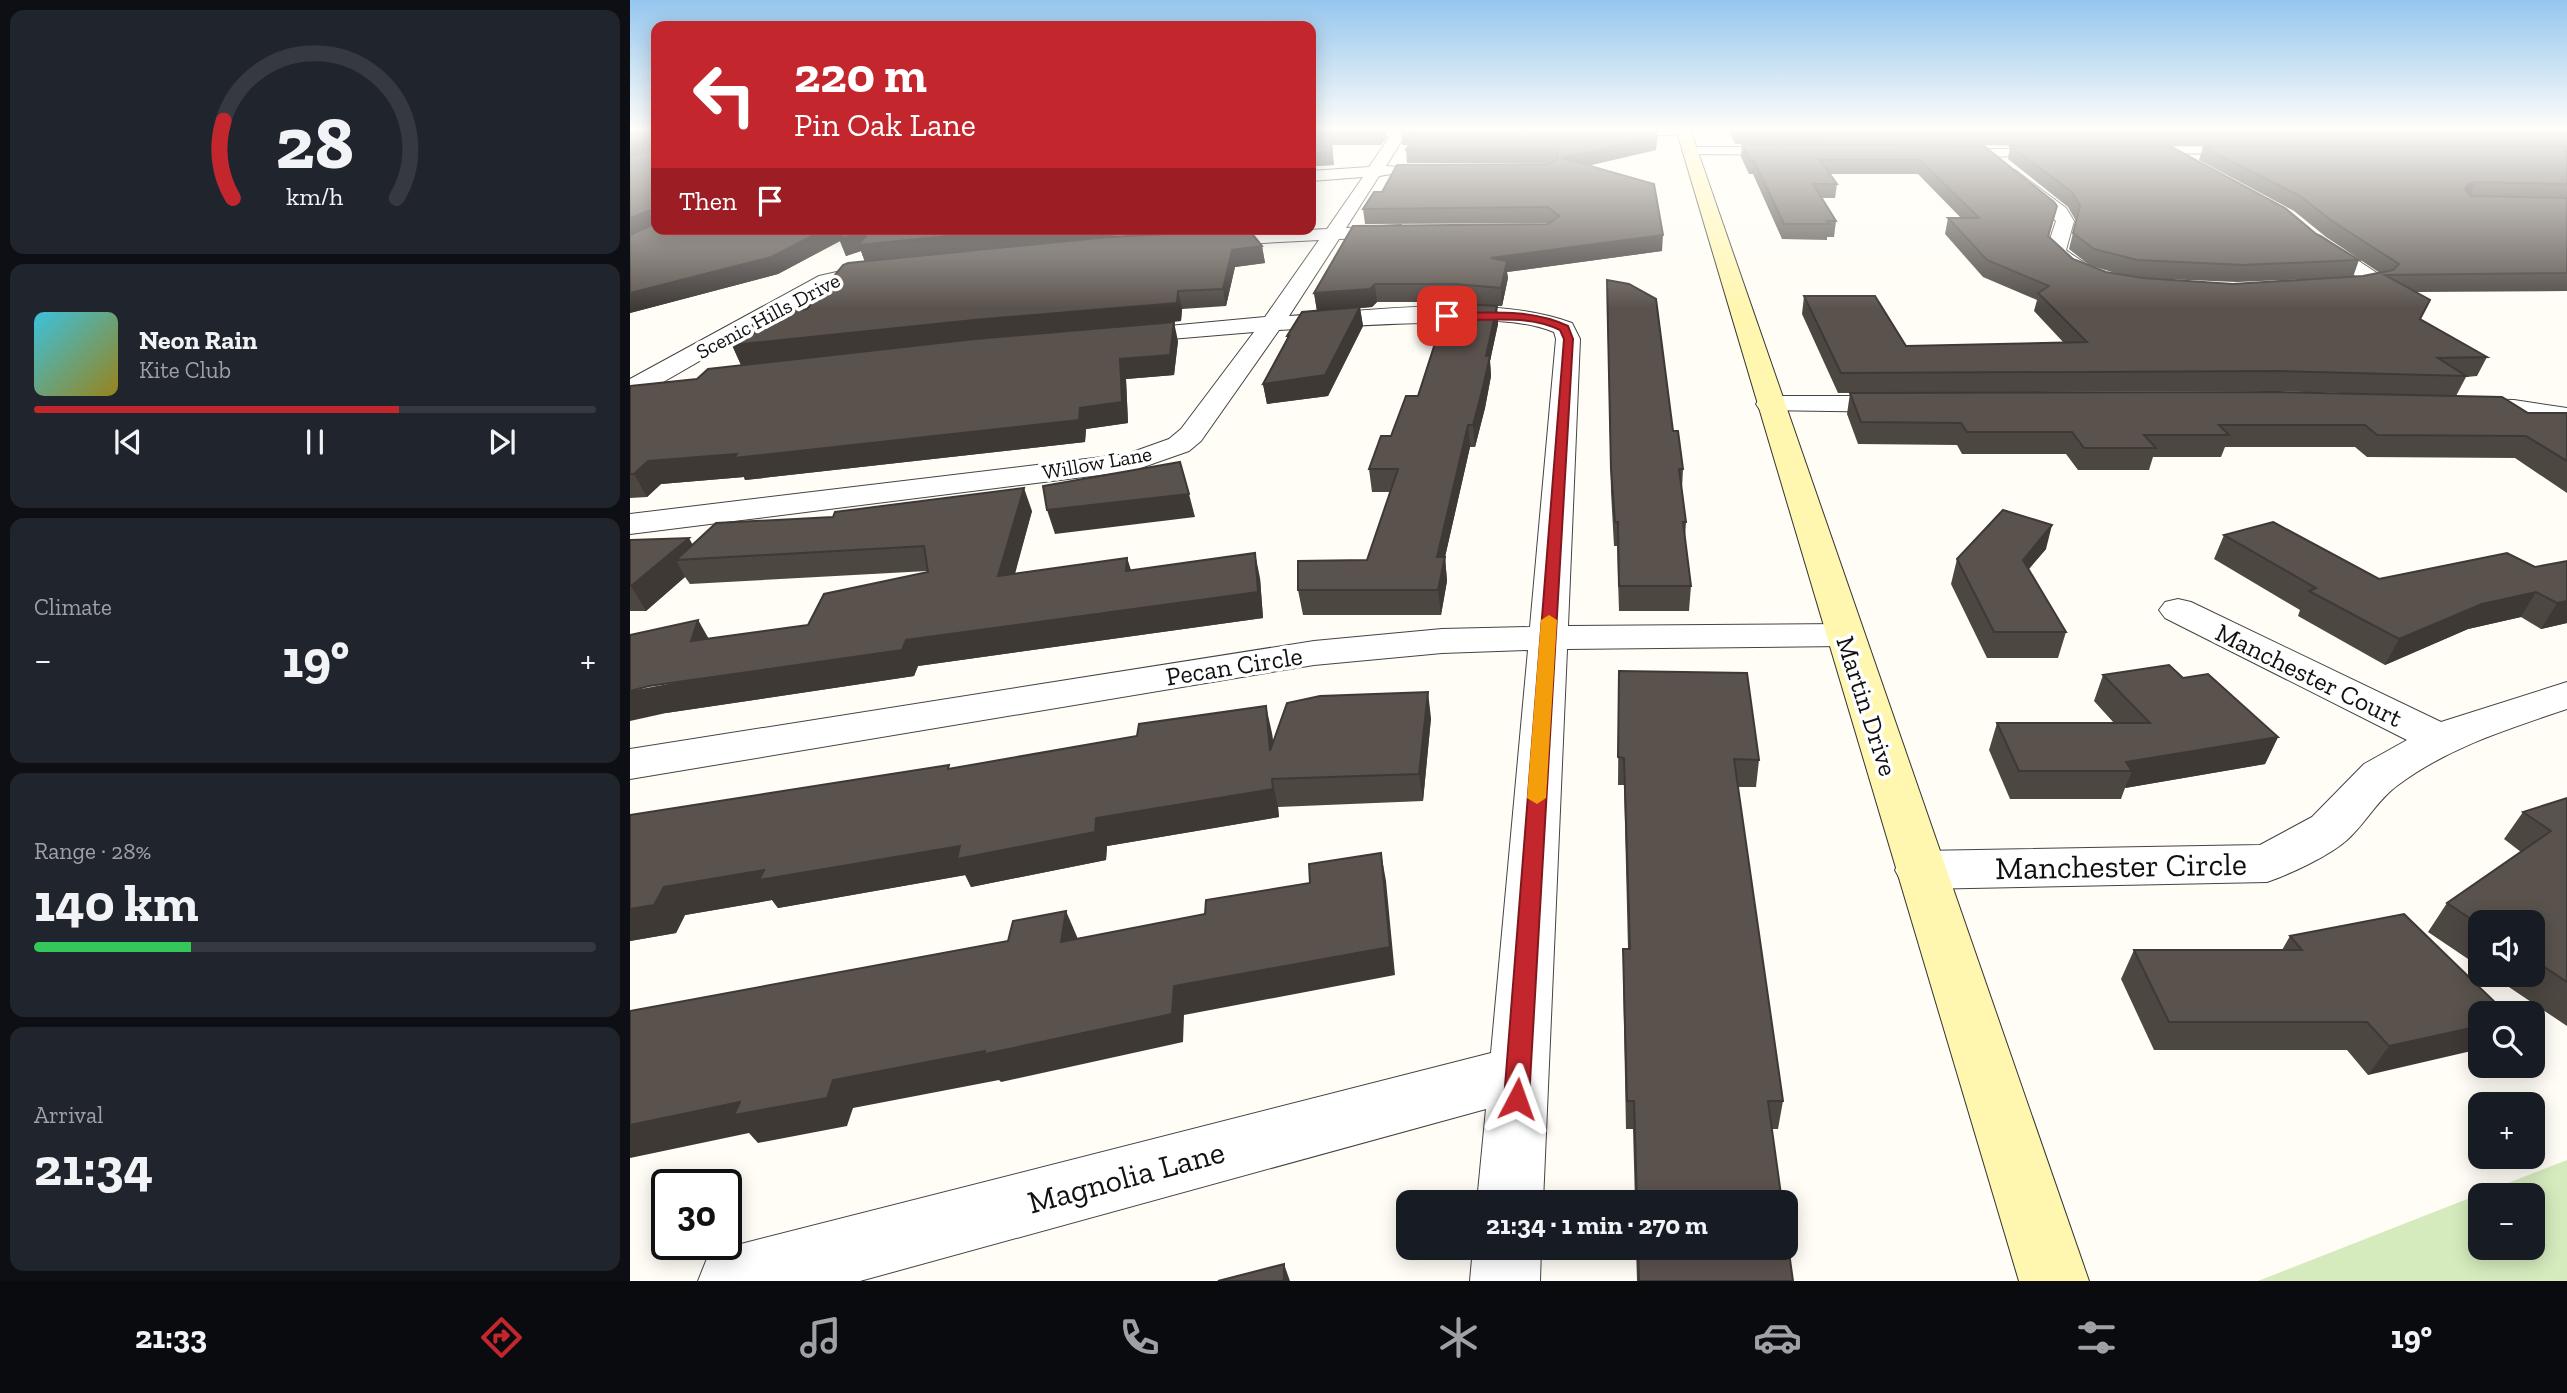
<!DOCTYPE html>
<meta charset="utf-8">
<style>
:root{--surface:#171b24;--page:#20242c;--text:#f1f3f6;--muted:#9ea1a6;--line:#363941;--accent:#c4262e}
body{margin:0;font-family:"Zilla Slab",serif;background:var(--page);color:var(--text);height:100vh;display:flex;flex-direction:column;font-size:26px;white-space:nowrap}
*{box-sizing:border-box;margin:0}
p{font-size:23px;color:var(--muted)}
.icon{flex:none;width:38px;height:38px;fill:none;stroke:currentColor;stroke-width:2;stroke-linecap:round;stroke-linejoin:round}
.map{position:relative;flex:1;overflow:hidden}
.details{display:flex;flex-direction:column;gap:10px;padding:10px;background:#0d0f14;width:630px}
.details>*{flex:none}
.hud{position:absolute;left:21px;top:21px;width:665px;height:214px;border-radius:14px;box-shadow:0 4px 18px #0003;background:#c4262e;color:#fff;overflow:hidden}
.tools{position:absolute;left:1838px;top:910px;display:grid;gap:14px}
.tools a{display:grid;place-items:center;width:77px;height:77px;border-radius:14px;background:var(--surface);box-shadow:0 4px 18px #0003;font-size:35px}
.speed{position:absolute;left:21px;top:1169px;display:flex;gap:14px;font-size:35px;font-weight:700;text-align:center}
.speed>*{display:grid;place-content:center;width:91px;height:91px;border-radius:50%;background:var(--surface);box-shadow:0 4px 18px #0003;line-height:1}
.speed .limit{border:4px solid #111;border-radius:10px;background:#fff;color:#111}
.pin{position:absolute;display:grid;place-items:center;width:60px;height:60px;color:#fff;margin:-30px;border-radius:14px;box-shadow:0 4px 10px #0006}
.me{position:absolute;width:77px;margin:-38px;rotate:4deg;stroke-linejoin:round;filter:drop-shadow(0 0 5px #0008)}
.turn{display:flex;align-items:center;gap:24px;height:147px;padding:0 28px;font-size:32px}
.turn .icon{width:91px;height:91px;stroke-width:2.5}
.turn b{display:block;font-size:49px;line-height:60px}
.then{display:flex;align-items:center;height:66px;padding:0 28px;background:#0003;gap:14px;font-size:26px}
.big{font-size:52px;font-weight:700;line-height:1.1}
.details .card{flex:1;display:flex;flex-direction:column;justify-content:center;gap:10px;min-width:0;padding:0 24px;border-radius:14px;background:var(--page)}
.details .dial{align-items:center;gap:0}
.dial svg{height:182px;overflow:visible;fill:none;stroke:var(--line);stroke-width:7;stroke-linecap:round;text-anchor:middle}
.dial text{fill:var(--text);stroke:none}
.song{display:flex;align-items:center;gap:21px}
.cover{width:84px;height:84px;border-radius:10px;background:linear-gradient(135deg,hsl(190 70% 55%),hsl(50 70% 35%))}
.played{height:7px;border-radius:4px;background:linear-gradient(90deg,var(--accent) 65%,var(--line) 65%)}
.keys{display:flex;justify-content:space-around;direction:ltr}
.heat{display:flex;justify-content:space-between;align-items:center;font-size:38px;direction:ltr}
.charge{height:10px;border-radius:5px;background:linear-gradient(90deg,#34c759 28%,var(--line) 0)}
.trip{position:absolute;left:766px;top:1190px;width:402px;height:70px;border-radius:14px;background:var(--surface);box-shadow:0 4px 18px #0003;font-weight:700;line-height:70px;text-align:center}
.menu{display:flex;height:112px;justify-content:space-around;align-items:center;background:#090b0e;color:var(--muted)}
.menu .icon{width:49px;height:49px}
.menu .selected{color:var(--accent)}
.menu b{font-size:32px;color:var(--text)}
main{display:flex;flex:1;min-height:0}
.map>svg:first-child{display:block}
</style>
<main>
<section class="details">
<div class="card dial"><svg viewBox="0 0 100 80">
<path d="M14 69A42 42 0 1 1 86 69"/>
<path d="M14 69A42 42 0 0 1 10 35" stroke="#c4262e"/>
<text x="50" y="56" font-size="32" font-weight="700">28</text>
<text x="50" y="72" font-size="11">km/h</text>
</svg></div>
<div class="card">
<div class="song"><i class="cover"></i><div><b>Neon Rain</b><p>Kite Club</p></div></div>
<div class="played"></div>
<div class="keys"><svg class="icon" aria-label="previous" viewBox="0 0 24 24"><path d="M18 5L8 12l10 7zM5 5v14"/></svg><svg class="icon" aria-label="pause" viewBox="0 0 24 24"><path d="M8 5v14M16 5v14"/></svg><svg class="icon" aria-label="next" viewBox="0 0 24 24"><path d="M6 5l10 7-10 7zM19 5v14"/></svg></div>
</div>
<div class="card"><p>Climate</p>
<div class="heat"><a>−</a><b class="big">19°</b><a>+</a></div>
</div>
<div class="card"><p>Range · 28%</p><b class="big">140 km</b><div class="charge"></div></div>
<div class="card"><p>Arrival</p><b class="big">21:34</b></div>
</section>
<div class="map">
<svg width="1937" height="1281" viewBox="0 0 1937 1281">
<rect width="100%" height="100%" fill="#fffdf5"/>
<path fill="#d5ebbd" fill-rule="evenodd" d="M1937,1160v121h-309zM1850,1195h52v53h-52z"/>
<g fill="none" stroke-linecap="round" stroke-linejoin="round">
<g stroke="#444" stroke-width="2">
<g id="street">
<path d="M765,129h14l-23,37 12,1 2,3 -2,3 -19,3 -33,52 55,-3 9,6 -9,6 -62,2 -50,77c83,-6 207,-22 283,7l8,16 -12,287 276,-2 14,3 5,8 -5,8 -14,3 -277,3 -24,553h-66l9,-93 -626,172h-162l10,-25 25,-10 758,-193 37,-403 -86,3 -128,12 -684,114v-30l684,-108 128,-12 88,-2 26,-288 -2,-7c-41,-16 -86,-11 -129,-9 -49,1 -97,4 -146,7l-78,111 -12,10 -57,20 -502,63v-20l497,-60 42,-15 12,-10 73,-97 -131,11 -8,-2 -4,-5 4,-5 150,-14 54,-77 -116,6 -10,-6 3,-4 131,-7 36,-52 -52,4v-10l58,-4z"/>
<path d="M1004,129h55l1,1c-10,8 -46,6 -56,-1z"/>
<polygon points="1495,146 1623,146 1630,150 1623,154 1490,153 1490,147"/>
<polygon points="1059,147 1165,147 1172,151 1165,155 1054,154 1052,151"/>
<polygon points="1431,148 1438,152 1436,155 1313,158 1306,154 1313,150"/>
<path d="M1385,170l51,38 8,13 -8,29c10,8 32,21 37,28l-3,4c-21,6 -37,-14 -51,-27l-3,-4 10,-30 -47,-43 -2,-3z"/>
<path d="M1684,234l7,2 68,45c-9,11 -45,15 -59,12l-3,-5 3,-5 29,-5 -52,-34 -3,-4 3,-4z"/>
<polygon points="251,262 261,268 258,272 203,284 9,396 0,398 0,379 189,276"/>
<polygon points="1140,396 1271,396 1281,398 1285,404 1281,410 1271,412 1130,410 1126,404 1130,398"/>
<polygon points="1838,399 1884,400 1937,408 1937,424 1884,416 1828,413 1824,407 1828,401"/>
<path d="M1548,599l13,3 250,120 126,-40v27c-59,20 -118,38 -169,76 -20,14 -33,39 -51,55 -18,16 -57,34 -80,42l-347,7 -18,-6 -7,-13 7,-13 18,-6 340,-6 52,-28 52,-53 43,-24 -242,-122 -6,-8 6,-8z"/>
<polygon points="843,1248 911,1248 910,1281 840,1281"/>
</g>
</g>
<g stroke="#333" stroke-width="2">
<polygon id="secondary" points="1046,129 1060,129 1459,1281 1389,1281"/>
</g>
<use href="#street" fill="#fff" fill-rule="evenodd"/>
<use href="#secondary" fill="#fff6b0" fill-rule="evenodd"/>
</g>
<g fill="#4d4742" fill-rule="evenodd">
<polygon points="26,129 26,229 610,229 482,236 323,253 632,246 635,263 605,267 596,306 552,309 551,321 351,338 111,365 102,345 177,309 235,262 231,251 216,256 210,241 148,274 0,313"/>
<polygon points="681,129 756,129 757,137 751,145 702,145 704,165 685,166 681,169"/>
<path d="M1098,129h839v162l-151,1 5,28 66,37 -10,19 -11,1 -10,19 -185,-5 -433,2 -36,-79 2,-18 102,50 158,-3 -30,-32 3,-11 -54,-23 -38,-43 3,-16h13l-43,-44h-88l7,10 -2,14h-13l14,23 -2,16h-7v3l-45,-1 -29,-65h-4l-8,-17 1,-13h-7zM1269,145l472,2h-168l-4,13 95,51 32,26 54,36 -17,3 -130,8 -94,-6 98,4 116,-5 6,-17 -44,-27 -305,-87 -2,13 60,48 8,14 -7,28 20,16 -16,-6 -24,-22 4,-16zM1462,266l30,9 -16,-3z"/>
<polygon points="771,132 1027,137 1026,150 958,165 1032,251 877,272 878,278 872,306 867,306 868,324 860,361 861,376 855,408 845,447 840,447 815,557 817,581 811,615 673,615 668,590 737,560 760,492 742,492 739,469 788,396 865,306 826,302 747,302 742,307 730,308 733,326 698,396 637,404 633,384 657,340 657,336 687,311 684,293 919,223 735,224 733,209 752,192 920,163 777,163 776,150 779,145 772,145"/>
<polygon points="977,298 1043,431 1053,469 1052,489 1056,522 1055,538 1061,586 1059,611 989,611 987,546 984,546 981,492"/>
<polygon points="548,341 544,375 496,379 498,423 456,429 455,442 115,480 114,477 31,484 17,497 0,498 0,386"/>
<polygon points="1220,393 1898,413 1937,413 1937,493 1885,458 1737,457 1725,447 1595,447 1591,457 1523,457 1519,470 1448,470 1436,454 1332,454 1327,445 1228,444 1217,414"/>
<polygon points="402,511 385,574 497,558 501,570 630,578 633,618 288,666 284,676 36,713 68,620 78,639 178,625 298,572 297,571 60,584 55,577 16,611 0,611 0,540 62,544"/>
<polygon points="1594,535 1749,579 1905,567 1937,561 1937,623 1911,629 1891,617 1838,629 1755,665 1668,616 1670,610 1584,559"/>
<polygon points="1416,549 1398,570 1436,632 1428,658 1357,658 1321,584 1327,559"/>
<polygon points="989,671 1129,760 1126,787 1108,787 1153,1101 1148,1129 1142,1129 1152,1202 1005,1202 1003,1129 996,1129 993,977 993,949 998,949 994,785 988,785"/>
<polygon points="1473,675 1553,678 1648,737 1635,764 1495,788 1491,799 1380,799 1359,750 1367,723 1484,723 1464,701"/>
<polygon points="801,718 793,801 648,807 649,817 477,846 476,860 341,887 335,875 148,908 142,900 55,915 46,933 0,941 0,815 321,769 642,733 643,741"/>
<polygon points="1937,798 1937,1026 1861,975 1902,975 1902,922 1850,922 1850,967 1798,932 1817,903 1891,852 1874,839 1893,812"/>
<polygon points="1660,936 1876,1013 1738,1075 1717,1050 1524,1050 1491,979 1504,950 1652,950"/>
<polygon points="1006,1248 1157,1248 1163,1281 1007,1281"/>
</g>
<g fill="#3f3936">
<polygon points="752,129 756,129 757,137 751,145 750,132"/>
<polygon points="700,132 704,165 685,166 681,169 681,154"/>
<polygon points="22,137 26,150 0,158 0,143"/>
<polygon points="1027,137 1026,150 932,172 932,158"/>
<polygon points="1846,182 1840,196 1835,189 1838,184"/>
<polygon points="18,211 26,226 0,237 0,218"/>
<polygon points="196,229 233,229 240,231 480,229 482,236 235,262 231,251 216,256 210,241 148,274 0,313 0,293"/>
<polygon points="1033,235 1032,251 877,272 878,278 872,306 871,288 861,258"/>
<polygon points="632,246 635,263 605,267 596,306 593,289 602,250"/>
<polygon points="745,284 747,302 742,307 730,308 733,326 698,396 637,404 633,384 687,311 684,293"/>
<polygon points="548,291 552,309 551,321 351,338 111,365 102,345"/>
<polygon points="867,306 868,324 860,361 861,376 855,408 845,447 843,425 856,356"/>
<polygon points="544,322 548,341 544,375 496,379 498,423 456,429 455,442 115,480 114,477 31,484 17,497 4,474 18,461 450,408 490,359"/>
<polygon points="838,425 840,447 815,557 817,581 811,615 808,590 807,557"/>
<polygon points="394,488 402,511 377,601 368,576"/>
<polygon points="559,494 565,517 425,534 417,510"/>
<polygon points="1422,525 1416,549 1386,584 1393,560"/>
<polygon points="59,538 70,558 46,560 55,577 16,611 1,586"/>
<polygon points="625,553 630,578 633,618 288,666 284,676 36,713 0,721 0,691 276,640"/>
<polygon points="497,558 504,582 496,571"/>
<polygon points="1906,592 1891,617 1838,629 1755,665 1769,639 1852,604"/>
<polygon points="1937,601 1937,623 1911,629 1927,603"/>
<polygon points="68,620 83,646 61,641"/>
<polygon points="798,692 801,718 793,801 789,774"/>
<polygon points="636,706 642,733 646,778 640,751"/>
<polygon points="1648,737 1635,764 1495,788 1502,771 1496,762"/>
<polygon points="642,779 648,807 649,817 477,846 476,860 341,887 336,875 148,908 142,900 55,915 46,933 0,941 0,909 34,887 134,870 466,818"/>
<polygon points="751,853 756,881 765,975 554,1015 553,1042 371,1082 369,1080 223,1108 217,1126 128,1143 119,1133 0,1158 0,1125 203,1080 544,986"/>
<polygon points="436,911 448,939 431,942"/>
<polygon points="1850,1026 1850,1049 1738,1075 1759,1046"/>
<polygon points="654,1264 660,1281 654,1281"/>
</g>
<g fill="#5a524d" stroke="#3f3936" stroke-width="2">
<polygon points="0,129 26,129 26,211 18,211 0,218 0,156 22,150 22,137 0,143"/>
<polygon points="681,129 752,129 750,132 700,132 702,152 683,153 681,154"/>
<polygon points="773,129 1025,129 1027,137 932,158 1024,184 1033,235 861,258 877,261 871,288 825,284 745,284 740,289 684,293 723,226 918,224 929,216 918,207 733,209 744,192 752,192 767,165 919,164 928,159 928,154 919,149 776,150 787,132 771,132"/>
<polygon points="1105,129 1937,129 1937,134 1106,132"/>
<polygon points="1112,144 1354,146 1424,202 1427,206 1418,236 1443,259 1476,272 1513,278 1603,284 1733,276 1763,270 1769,264 1702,221 1670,196 1573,147 1937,147 1937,184 1846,182 1838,184 1835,189 1841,196 1937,198 1937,273 1755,275 1800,300 1790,319 1857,357 1808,358 1836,376 1649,371 1211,373 1174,296 1245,296 1276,346 1457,342 1408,293 1419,286 1357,260 1318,218 1349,218 1290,160 1190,160 1207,184 1183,184 1206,221 1197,221 1199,224 1154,224 1124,161 1120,161"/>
<polygon points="1380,146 1540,146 1655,208 1685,233 1729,260 1613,265 1507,260 1464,249 1443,233 1450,206 1442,192"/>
<polygon points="26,223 26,229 196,229 141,257 0,293 0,235"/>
<polygon points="219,229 391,229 228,245 240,231 209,239"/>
<polygon points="619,230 632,246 602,250 593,289 548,291 547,303 344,320 102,345 135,313 177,309 213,265 218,263 478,237"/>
<polygon points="977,280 999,284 1026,299 1043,431 1048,431 1053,469 1049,469 1056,522 1053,522 1061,586 989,586 988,522 985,522 981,469"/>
<polygon points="818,303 867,306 856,356 860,356 853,387 843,425 838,425 807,557 815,557 808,590 668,590 668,561 737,560 768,469 739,469 751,436 761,436 776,396 788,396"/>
<polygon points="730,307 695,375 633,384 659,336 657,336 672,312"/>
<polygon points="544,322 540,355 490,359 492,402 450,408 449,420 104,458 107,454 18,461 4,474 0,474 0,386 67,379 78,369 345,339"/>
<polygon points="1649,392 1872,397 1898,413 1937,413 1937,461 1896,436 1747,435 1735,425 1589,425 1599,435 1514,435 1526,448 1454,448 1442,432 1337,432 1331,423 1231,422 1220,393"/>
<polygon points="550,462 559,494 417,510 413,486"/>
<polygon points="394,488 368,576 497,558 496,571 625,553 628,592 276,640 272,650 19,686 0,691 0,635 68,620 61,641 178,625 194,594 298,572 294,546 46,560 86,523 203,517 205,512"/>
<polygon points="1373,510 1422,525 1393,560 1436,632 1364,632 1327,559"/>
<polygon points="1643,522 1749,579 1877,553 1905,567 1937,561 1937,601 1927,603 1906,592 1852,604 1769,639 1679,591 1686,588 1594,535"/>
<polygon points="59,538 1,586 0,586 0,540"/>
<polygon points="1539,665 1553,678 1578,674 1648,737 1496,762 1502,771 1389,771 1367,723 1520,723 1473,675"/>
<polygon points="989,671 1117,673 1129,760 1104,759 1153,1101 1138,1101 1152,1202 1007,1202 1004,1101 997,1101 993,949 1000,949 994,758 988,757"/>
<polygon points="798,692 789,774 642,779 643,789 466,818 465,832 327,859 330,846 129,880 134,870 34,887 24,905 0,909 0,815 319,765 318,769 507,736 509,724 636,706 640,751 657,703 690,696"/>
<polygon points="1937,798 1937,982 1902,959 1902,922 1850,922 1850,925 1817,903 1921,831 1893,812"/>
<polygon points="751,853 760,947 544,986 542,1014 355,1054 355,1051 203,1080 197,1098 104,1115 110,1102 0,1125 0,1011 378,941 383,921 436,911 431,942 575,914 576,900 680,883 679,864"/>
<polygon points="1774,914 1876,1013 1850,1013 1850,1026 1759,1046 1737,1022 1539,1022 1504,950 1672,950 1660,936"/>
<polygon points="1157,1238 1163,1281 1009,1281 1008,1248 1157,1248"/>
<polygon points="654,1264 654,1281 588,1281"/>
</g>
<linearGradient id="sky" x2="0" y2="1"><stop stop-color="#95c6ee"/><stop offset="0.42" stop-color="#fffefa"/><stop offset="1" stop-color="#fffefa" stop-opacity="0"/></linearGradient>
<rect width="1937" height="309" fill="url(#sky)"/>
<path fill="#c4262e" stroke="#7f191e" stroke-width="2" d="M817,313c40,0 83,-5 121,13l5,13 -44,760 -3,8 -9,3 -9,-3 -4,-8 60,-760 -4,-9c-37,-18 -77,-6 -116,-12z"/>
<polygon fill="#f59e0b" points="919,615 927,620 916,798 907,804 897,798 911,620"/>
<g text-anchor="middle" stroke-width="7" stroke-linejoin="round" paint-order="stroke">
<g font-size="21" fill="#111" stroke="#fff">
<text transform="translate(138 316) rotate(-28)" y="7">Scenic Hills Drive</text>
<text transform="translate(467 463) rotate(-10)" y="7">Willow Lane</text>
</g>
<g font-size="26" fill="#111" stroke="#fff">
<text transform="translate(604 666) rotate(-9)" y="9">Pecan Circle</text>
<text transform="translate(1679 675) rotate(26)" y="9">Manchester Court</text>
<text transform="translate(1237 706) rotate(72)" y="9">Martin Drive</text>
</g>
<g font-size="32" fill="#111" stroke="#fff">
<text transform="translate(1491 866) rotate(-1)" y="11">Manchester Circle</text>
<text transform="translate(496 1177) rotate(-15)" y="11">Magnolia Lane</text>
</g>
</g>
</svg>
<div class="tools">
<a><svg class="icon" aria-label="sound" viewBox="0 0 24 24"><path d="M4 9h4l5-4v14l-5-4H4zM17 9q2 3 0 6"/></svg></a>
<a><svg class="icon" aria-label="search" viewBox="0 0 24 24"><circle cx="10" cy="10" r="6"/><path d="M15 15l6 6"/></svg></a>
<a>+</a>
<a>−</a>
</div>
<div class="speed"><div class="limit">30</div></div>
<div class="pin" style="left:817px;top:316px;background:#d93025"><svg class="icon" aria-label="arrive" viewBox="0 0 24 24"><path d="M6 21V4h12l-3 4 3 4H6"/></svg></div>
<svg class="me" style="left:887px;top:1099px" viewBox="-20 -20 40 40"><path d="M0-17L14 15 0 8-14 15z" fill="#c4262e" stroke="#fff" stroke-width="4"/></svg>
<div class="trip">21:34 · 1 min · 270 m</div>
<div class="hud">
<div class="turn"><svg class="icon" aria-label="left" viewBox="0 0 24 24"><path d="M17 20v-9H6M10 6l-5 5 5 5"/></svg><div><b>220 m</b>Pin Oak Lane</div></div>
<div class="then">Then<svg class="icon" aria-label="arrive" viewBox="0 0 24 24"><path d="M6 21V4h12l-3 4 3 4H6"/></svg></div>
</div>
</div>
</main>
<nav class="menu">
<b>21:33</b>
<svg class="icon selected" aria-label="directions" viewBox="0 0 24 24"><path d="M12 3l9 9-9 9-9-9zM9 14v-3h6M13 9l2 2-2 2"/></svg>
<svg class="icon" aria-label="music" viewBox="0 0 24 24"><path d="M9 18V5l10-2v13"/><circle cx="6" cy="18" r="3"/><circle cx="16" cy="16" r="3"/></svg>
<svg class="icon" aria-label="phone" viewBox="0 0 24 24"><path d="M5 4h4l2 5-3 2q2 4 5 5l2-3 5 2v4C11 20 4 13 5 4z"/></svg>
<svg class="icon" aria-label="climate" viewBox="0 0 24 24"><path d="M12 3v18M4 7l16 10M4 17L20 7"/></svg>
<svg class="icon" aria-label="car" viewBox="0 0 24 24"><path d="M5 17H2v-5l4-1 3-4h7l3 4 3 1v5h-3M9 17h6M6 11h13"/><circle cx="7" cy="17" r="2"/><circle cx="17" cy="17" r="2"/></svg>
<svg class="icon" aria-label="filters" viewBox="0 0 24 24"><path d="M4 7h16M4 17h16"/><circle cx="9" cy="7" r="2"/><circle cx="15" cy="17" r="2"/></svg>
<b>19°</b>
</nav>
